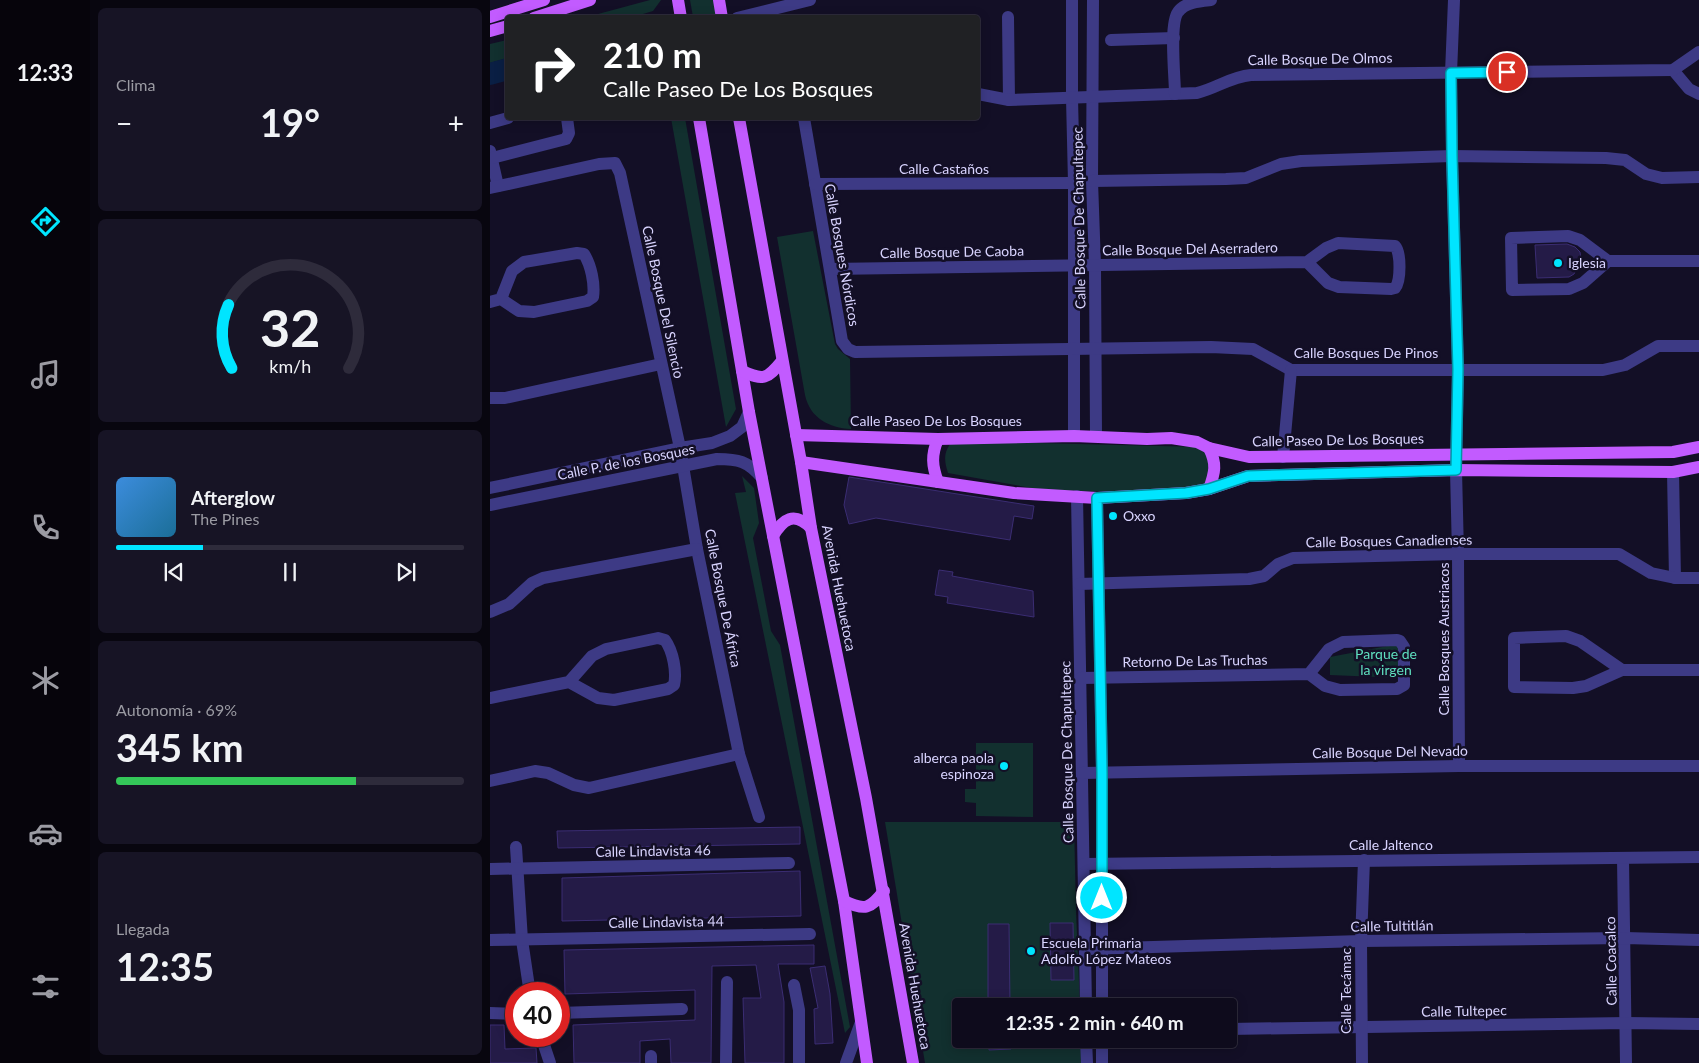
<!DOCTYPE html>
<html lang="es">
<meta charset="utf-8">
<style>
:root{--surface:#0e0b1c;--page:#171425;--text:#f1f3f6;--muted:#9b9ba3;--line:#2e2b3b;--accent:#00e5ff}
body{margin:0;font-family:Lato,sans-serif;background:var(--page);color:var(--text);height:100vh;display:flex;flex-direction:column;font-size:19px;white-space:nowrap}
*{box-sizing:border-box;margin:0}
p{font-size:16px;color:var(--muted)}
.icon{flex:none;width:28px;height:28px;fill:none;stroke:currentColor;stroke-width:2;stroke-linecap:round;stroke-linejoin:round}
.map{position:relative;flex:1;overflow:hidden}
.side{display:flex;flex-direction:column;gap:8px;padding:8px;background:#08060f;width:400px}
.side>*{flex:none}
.top-card{position:absolute;left:15px;top:15px;width:475px;height:105px;border-radius:5px;box-shadow:0 2px 12px #0003,0 0 0 1px var(--line);background:#202124;color:#fff;overflow:hidden}
.speed{position:absolute;left:15px;top:982px;display:flex;gap:10px;font-size:25px;font-weight:700;text-align:center}
.speed>*{display:grid;place-content:center;width:65px;height:65px;border-radius:50%;background:var(--surface);box-shadow:0 2px 12px #0003,0 0 0 1px var(--line);line-height:1}
.speed .limit{border:8px solid #d22;background:#fff;color:#111}
.pin{position:absolute;display:grid;place-items:center;width:42px;height:42px;color:#fff;margin:-21px;border:2px solid #fff;border-radius:50%;box-shadow:0 1px 5px #0007}
.me{position:absolute;width:55px;margin:-28px;rotate:0deg;stroke-linejoin:round;filter:drop-shadow(0 0 4px #0008)}
.turn{display:flex;align-items:center;gap:18px;height:105px;padding:0 15px;font-size:22px}
.turn .icon{width:65px;height:65px;stroke-width:2.5}
.turn b{display:block;font-size:35px;line-height:42px}
.big{font-size:38px;font-weight:700;line-height:1.1}
.side .widget{flex:1;display:flex;flex-direction:column;justify-content:center;gap:8px;min-width:0;padding:0 18px;border-radius:8px;background:var(--page)}
.side .dial{align-items:center;gap:0}
.dial svg{height:130px;overflow:visible;fill:none;stroke:var(--line);stroke-width:7;stroke-linecap:round;text-anchor:middle}
.dial text{fill:var(--text);stroke:none}
.song{display:flex;align-items:center;gap:15px}
.cover{width:60px;height:60px;border-radius:8px;background:linear-gradient(135deg,hsl(210 70% 55%),hsl(200 70% 35%))}
.played{height:5px;border-radius:2px;background:linear-gradient(90deg,var(--accent) 25%,var(--line) 25%)}
.keys{display:flex;justify-content:space-around;direction:ltr}
.heat{display:flex;justify-content:space-between;align-items:center;font-size:28px;direction:ltr}
.charge{height:8px;border-radius:4px;background:linear-gradient(90deg,#34c759 69%,var(--line) 0)}
.trip{position:absolute;left:462px;top:998px;width:285px;height:50px;border-radius:5px;background:var(--surface);box-shadow:0 2px 12px #0003,0 0 0 1px var(--line);font-weight:700;line-height:50px;text-align:center}
main{display:flex;flex:1;min-height:0}
.dock{display:flex;flex-direction:column;width:90px;justify-content:space-around;align-items:center;background:#06040b;color:var(--muted)}
.dock .icon{width:35px;height:35px}
.dock .on{color:var(--accent)}
.dock b{font-size:22px;color:var(--text)}
.map>svg:first-child{display:block}
</style>
<main>
<nav class="dock">
<b>12:33</b>
<svg class="icon on" aria-label="directions" viewBox="0 0 24 24"><path d="M12 3l9 9-9 9-9-9zM9 14v-3h6M13 9l2 2-2 2"/></svg>
<svg class="icon" aria-label="music" viewBox="0 0 24 24"><path d="M9 18V5l10-2v13"/><circle cx="6" cy="18" r="3"/><circle cx="16" cy="16" r="3"/></svg>
<svg class="icon" aria-label="phone" viewBox="0 0 24 24"><path d="M5 4h4l2 5-3 2q2 4 5 5l2-3 5 2v4C11 20 4 13 5 4z"/></svg>
<svg class="icon" aria-label="climate" viewBox="0 0 24 24"><path d="M12 3v18M4 7l16 10M4 17L20 7"/></svg>
<svg class="icon" aria-label="car" viewBox="0 0 24 24"><path d="M5 17H2v-5l4-1 3-4h7l3 4 3 1v5h-3M9 17h6M6 11h13"/><circle cx="7" cy="17" r="2"/><circle cx="17" cy="17" r="2"/></svg>
<svg class="icon" aria-label="filters" viewBox="0 0 24 24"><path d="M4 7h16M4 17h16"/><circle cx="9" cy="7" r="2"/><circle cx="15" cy="17" r="2"/></svg>
</nav>
<section class="side">
<div class="widget"><p>Clima</p>
<div class="heat"><a>−</a><b class="big">19°</b><a>+</a></div>
</div>
<div class="widget dial"><svg viewBox="0 0 100 80">
<path d="M14 69A42 42 0 1 1 86 69"/>
<path d="M14 69A42 42 0 0 1 12 30" stroke="#00e5ff"/>
<text x="50" y="56" font-size="32" font-weight="700">32</text>
<text x="50" y="72" font-size="11">km/h</text>
</svg></div>
<div class="widget">
<div class="song"><i class="cover"></i><div><b>Afterglow</b><p>The Pines</p></div></div>
<div class="played"></div>
<div class="keys"><svg class="icon" aria-label="previous" viewBox="0 0 24 24"><path d="M18 5L8 12l10 7zM5 5v14"/></svg><svg class="icon" aria-label="pause" viewBox="0 0 24 24"><path d="M8 5v14M16 5v14"/></svg><svg class="icon" aria-label="next" viewBox="0 0 24 24"><path d="M6 5l10 7-10 7zM19 5v14"/></svg></div>
</div>
<div class="widget"><p>Autonomía · 69%</p><b class="big">345 km</b><div class="charge"></div></div>
<div class="widget"><p>Llegada</p><b class="big">12:35</b></div>
</section>
<div class="map">
<svg width="1209" height="1063" viewBox="0 0 1209 1063">
<rect width="100%" height="100%" fill="#130f26"/>
<g fill="#12302f">
<polygon points="160,0 171,0 163,11 143,17 97,17"/>
<polygon points="200,0 224,0 227,17 203,17"/>
<polygon points="17,40 17,58 0,63 0,44"/>
<polygon points="181,118 195,118 246,409 236,427"/>
<path d="M323,231l22,113 3,5 12,10 1,70c-22,-1 -41,-11 -46,-34l-28,-158z"/>
<path d="M463,441l247,6 9,11 1,26 -15,10 -152,-4 -95,-17c-4,-12 -5,-22 5,-32z"/>
<polygon points="252,476 264,488 269,523 263,538 281,631 290,645 360,1027 355,1033 245,493 256,492"/>
<polygon points="913,643 912,678 840,675 840,657"/>
<polygon points="486,743 543,743 543,817 486,816 486,803 475,802 475,789 486,789"/>
<polygon points="395,822 584,822 586,911 590,1006 471,1006 471,1039 592,1039 594,1063 435,1063"/>
</g>
<g fill="none" stroke-linecap="round" stroke-linejoin="round">
<polyline stroke="#0a1f44" stroke-width="22" points="0,74 18,69"/>
</g>
<g fill="#241b47" stroke="#3b2d73">
<polygon points="1077,244 1085,247 1090,252 1091,259 1084,274 1079,277 1047,278 1045,245"/>
<polygon points="359,477 544,506 542,519 524,516 520,540 386,518 359,524 354,505"/>
<polygon points="449,570 463,572 462,576 543,591 544,617 457,603 458,597 445,595"/>
<polygon points="310,827 310,844 68,848 67,831"/>
<polygon points="310,871 311,916 72,921 72,878"/>
<polygon points="560,923 583,923 584,980 561,980"/>
<polygon points="498,924 519,924 520,1006 498,1006"/>
<polygon points="324,945 324,964 288,964 294,1002 294,1063 255,1063 253,998 271,998 266,965 222,966 221,1063 181,1063 180,1039 150,1041 150,1063 84,1063 83,1025 205,1020 205,990 75,994 74,950"/>
<polygon points="335,966 340,994 343,1043 325,1044 324,1009 328,1008 320,968"/>
<polygon points="0,1025 14,1025 15,1049 46,1048 47,1063 0,1063"/>
<polygon points="499,1039 521,1039 521,1049 499,1050"/>
</g>
<g fill="none" stroke-linecap="round" stroke-linejoin="round">
<g stroke="#3d3a85" stroke-width="12">
<polyline points="582,0 582,98 584,183 584,436"/>
<polyline points="603,0 602,181 605,265 606,436"/>
<polyline points="964,0 961,73 962,156 968,369 966,470 968,554 969,766"/>
<polyline points="518,17 519,100"/>
<polyline points="247,18 320,0"/>
<polyline points="621,40 684,38"/>
<polyline points="1183,70 1199,89 1209,94"/>
<path d="M488,94l31,6 188,-7c20,-5 33,-16 54,-18l422,-5 26,-18"/>
<path d="M685,94c0,-17 -6,-70 3,-82 7,-10 23,-11 33,-12"/>
<polyline points="314,118 352,341 358,349 365,352 721,347 763,349 801,370 1113,370 1135,365 1168,346 1209,346"/>
<polyline points="0,123 18,118"/>
<polyline points="0,151 8,186"/>
<polyline points="2,158 76,139 79,133 77,118"/>
<polyline points="602,181 736,179 756,178 791,164 811,161 962,156 1116,158 1135,160 1156,174 1172,178 1209,177"/>
<polyline points="325,184 584,183"/>
<polyline points="0,188 109,164 125,163 130,173 190,448 207,549 249,754 269,817"/>
<polygon points="1078,236 1090,240 1118,261 1093,283 1079,289 1022,290 1021,238"/>
<polyline points="1118,261 1209,261"/>
<path d="M340,269l477,-7 19,-14 12,-5 57,3c6,6 6,35 0,42l-4,1 -52,-2 -11,-4 -21,-21"/>
<path d="M0,302l11,-3 18,12 15,1 53,-11 6,-4c2,-13 -2,-32 -9,-43l-7,-1 -53,9 -12,9 -11,28"/>
<polyline points="0,398 15,398 171,364"/>
<polyline points="793,457 801,370"/>
<polyline points="1183,472 1185,578"/>
<polyline points="0,488 190,448 222,443 240,436 252,427 259,412"/>
<polyline points="587,496 596,1006"/>
<polyline points="607,498 612,773 612,1006"/>
<path d="M0,505l227,-46c21,0 31,2 45,19"/>
<polyline points="589,584 759,579 774,576 788,564 803,558 968,554 1129,554 1161,573 1185,578 1209,578"/>
<polyline points="0,612 19,604 42,583 53,578 207,549"/>
<polyline points="1132,670 1090,641 1076,636 1024,638 1024,687 1083,688 1096,686 1132,670 1209,670"/>
<polyline points="591,678 819,674 835,686 850,690 907,689 914,685 914,647 910,641 907,640 853,642 839,649 819,674"/>
<path d="M0,698l79,-16 23,-26 14,-7 52,-11 7,2c8,11 12,32 9,45l-6,4 -54,11 -16,-2 -29,-16"/>
<polyline points="592,773 969,766 1209,766"/>
<polyline points="0,781 45,771 58,773 84,785 99,788 249,754"/>
<polyline points="26,847 32,940 40,994"/>
<polyline points="1133,859 1136,1063"/>
<polyline points="594,864 1209,857"/>
<polyline points="0,869 299,863"/>
<polyline points="0,940 320,934"/>
<polyline points="595,949 871,941 1135,938 1209,940"/>
<polyline points="304,985 309,1010 309,1063"/>
<polyline points="0,1013 26,1014"/>
<polyline points="69,1013 192,1009"/>
<polyline points="739,1029 1137,1023 1209,1024"/>
<polyline points="51,1036 60,1063"/>
<polyline points="596,1039 597,1063"/>
<polyline points="612,1039 612,1063"/>
<polyline points="161,1056 161,1063"/>
<polyline points="236,1063 237,982"/>
<polyline points="356,1063 371,1022"/>
<polyline points="872,1063 871,941 874,860"/>
</g>
<g stroke="#c25bff" stroke-width="12">
<polyline points="188,0 191,18"/>
<polyline points="229,0 232,18"/>
<polyline points="0,17 54,0"/>
<polyline points="44,18 100,0"/>
<polyline points="0,31 18,26"/>
<polyline points="209,118 259,412 354,901 377,1063"/>
<polyline points="249,118 311,462 321,528 376,798 423,1063"/>
<path d="M252,371c22,10 25,8 40,-10"/>
<polyline points="306,435 448,439 584,436 657,439 681,438 707,442 719,448 759,457 1183,452 1209,447"/>
<path d="M448,439c-7,16 -6,27 0,43"/>
<polyline points="311,462 524,493 607,498 696,493 719,489 758,476 966,470 1183,472 1209,467"/>
<path d="M719,489c6,-17 8,-25 0,-41"/>
<path d="M283,536c10,-17 21,-25 38,-8"/>
<path d="M354,901c21,10 26,8 40,-10"/>
</g>
</g>
<g fill="none" stroke-linecap="round" stroke-linejoin="round">
<g stroke="#0095a6" stroke-width="12">
<polyline id="route" points="612,898 612,773 607,498 696,493 719,489 758,476 966,470 968,369 962,156 961,73 1017,72"/>
</g>
<use href="#route" stroke="#00e5ff" stroke-width="9"/>
</g>
<g fill="#00e5ff" stroke="#130f26" stroke-width="2">
<circle cx="1068" cy="263" r="5"/>
<circle cx="623" cy="516" r="5"/>
<circle cx="514" cy="766" r="5"/>
<circle cx="541" cy="951" r="5"/>
</g>
<g text-anchor="middle" stroke-width="5" stroke-linejoin="round" paint-order="stroke">
<g font-size="14" fill="#d9d4ff" stroke="#130f26">
<text transform="translate(830 59) rotate(-1)" y="5">Calle Bosque De Olmos</text>
<text x="454" y="174">Calle Castaños</text>
<text transform="translate(589 218) rotate(-91)" y="5">Calle Bosque De Chapultepec</text>
<text transform="translate(700 249) rotate(-1)" y="5">Calle Bosque Del Aserradero</text>
<text transform="translate(462 252) rotate(-1)" y="5">Calle Bosque De Caoba</text>
<text transform="translate(352 255) rotate(80)" y="5">Calle Bosques Nórdicos</text>
<text transform="translate(173 302) rotate(78)" y="5">Calle Bosque Del Silencio</text>
<text x="876" y="358">Calle Bosques De Pinos</text>
<text x="446" y="426">Calle Paseo De Los Bosques</text>
<text transform="translate(848 440) rotate(-1)" y="5">Calle Paseo De Los Bosques</text>
<text transform="translate(136 462) rotate(-11)" y="5">Calle P. de los Bosques</text>
<text transform="translate(899 541) rotate(-1)" y="5">Calle Bosques Canadienses</text>
<text transform="translate(349 588) rotate(79)" y="5">Avenida Huehuetoca</text>
<text transform="translate(233 598) rotate(79)" y="5">Calle Bosque De África</text>
<text transform="translate(954 639) rotate(-90)" y="5">Calle Bosques Austriacos</text>
<text transform="translate(705 661) rotate(-1)" y="5">Retorno De Las Truchas</text>
<text transform="translate(577 752) rotate(-91)" y="5">Calle Bosque De Chapultepec</text>
<text transform="translate(900 752) rotate(-1)" y="5">Calle Bosque Del Nevado</text>
<text x="901" y="850">Calle Jaltenco</text>
<text transform="translate(163 851) rotate(-1)" y="5">Calle Lindavista 46</text>
<text transform="translate(176 922) rotate(-1)" y="5">Calle Lindavista 44</text>
<text transform="translate(902 926) rotate(-1)" y="5">Calle Tultitlán</text>
<text transform="translate(1121 961) rotate(-91)" y="5">Calle Coacalco</text>
<text transform="translate(425 986) rotate(80)" y="5">Avenida Huehuetoca</text>
<text transform="translate(856 991) rotate(-90)" y="5">Calle Tecámac</text>
<text transform="translate(974 1011) rotate(-1)" y="5">Calle Tultepec</text>
</g>
<g font-size="14" fill="#d9d4ff" stroke="#130f26" text-anchor="start">
<text x="1078" y="268">Iglesia</text>
<text x="633" y="521">Oxxo</text>
<text x="504" y="763" text-anchor="end">alberca paola<tspan x="504" dy="16">espinoza</tspan></text>
<text x="551" y="948">Escuela Primaria<tspan x="551" dy="16">Adolfo López Mateos</tspan></text>
</g>
<g font-size="14" fill="#5fe0c0" stroke="#130f26">
<text x="896" y="659">Parque de<tspan x="896" dy="16">la virgen</tspan></text>
</g>
</g>
</svg>
<div class="speed"><div class="limit">40</div></div>
<div class="pin" style="left:1017px;top:72px;background:#d93025"><svg class="icon" aria-label="arrive" viewBox="0 0 24 24"><path d="M6 21V4h12l-3 4 3 4H6"/></svg></div>
<svg class="me" style="left:612px;top:898px" viewBox="-20 -20 40 40"><circle r="17" fill="#00e5ff" stroke="#fff" stroke-width="3"/><path d="M0-11L8 9 0 5-8 9z" fill="#fff"/></svg>
<div class="trip">12:35 · 2 min · 640 m</div>
<div class="top-card">
<div class="turn"><svg class="icon" aria-label="right" viewBox="0 0 24 24"><path d="M7 20v-9h11M14 6l5 5-5 5"/></svg><div><b>210 m</b>Calle Paseo De Los Bosques</div></div>
</div>
</div>
</main>
